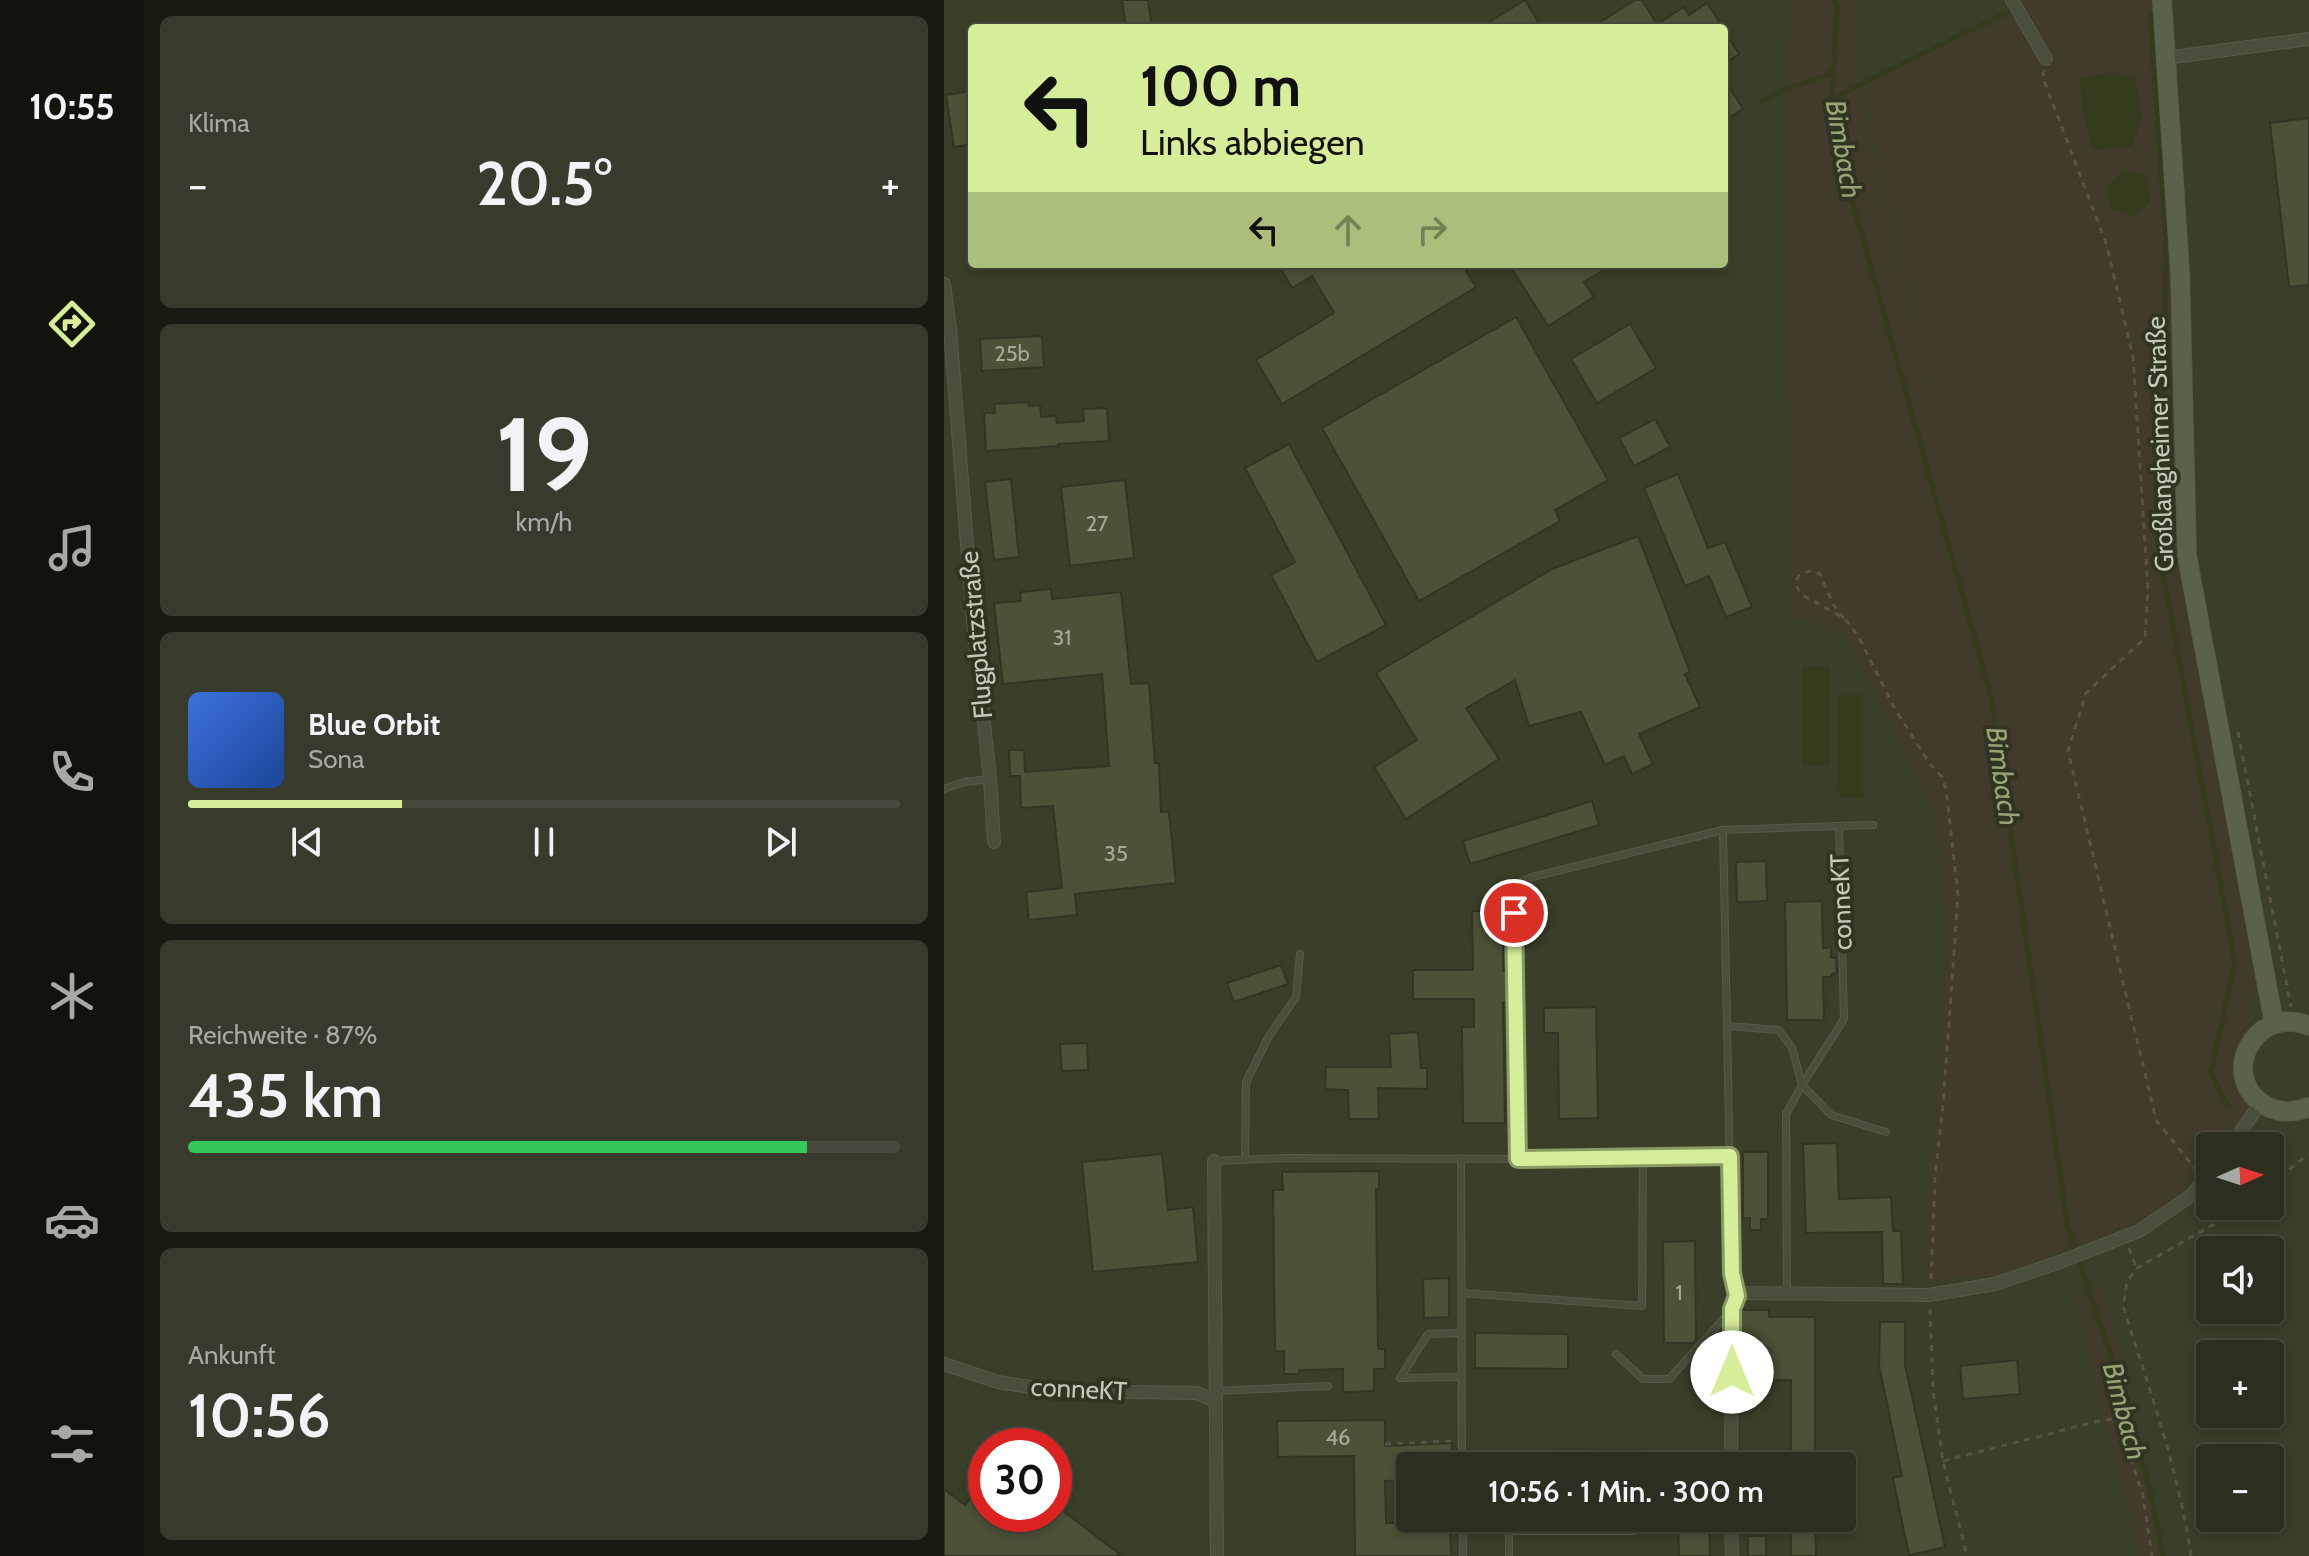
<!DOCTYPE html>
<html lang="de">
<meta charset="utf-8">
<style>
:root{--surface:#2c2f1f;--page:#383b2c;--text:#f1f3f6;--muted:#a6a9a4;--line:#484a3d;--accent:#d6ee9a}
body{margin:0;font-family:Cabin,sans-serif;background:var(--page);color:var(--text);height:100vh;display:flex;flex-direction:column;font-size:30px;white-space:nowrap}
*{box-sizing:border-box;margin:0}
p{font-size:26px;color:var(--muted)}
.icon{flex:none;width:44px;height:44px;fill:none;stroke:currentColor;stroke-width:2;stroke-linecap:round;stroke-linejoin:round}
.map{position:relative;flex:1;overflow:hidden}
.side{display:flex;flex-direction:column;gap:16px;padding:16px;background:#181a11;width:800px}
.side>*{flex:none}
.guide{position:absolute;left:24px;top:24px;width:760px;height:244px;border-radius:8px;box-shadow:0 4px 12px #0003,0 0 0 2px var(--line);background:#d6ee9a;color:#111;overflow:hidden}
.needle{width:52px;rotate:87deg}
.controls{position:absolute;left:1252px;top:1132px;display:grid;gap:16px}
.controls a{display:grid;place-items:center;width:88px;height:88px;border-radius:8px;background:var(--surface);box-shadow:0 4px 12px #0003,0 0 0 2px var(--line);font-size:40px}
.speed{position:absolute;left:24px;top:1428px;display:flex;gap:16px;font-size:40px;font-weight:700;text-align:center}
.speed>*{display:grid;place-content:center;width:104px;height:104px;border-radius:50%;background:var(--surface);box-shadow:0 4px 12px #0003,0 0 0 2px var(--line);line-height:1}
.speed .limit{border:12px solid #d22;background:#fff;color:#111}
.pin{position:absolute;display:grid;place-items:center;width:68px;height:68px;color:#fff;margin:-34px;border:4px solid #fff;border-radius:50%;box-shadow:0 2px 8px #0007}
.me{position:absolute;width:88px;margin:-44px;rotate:0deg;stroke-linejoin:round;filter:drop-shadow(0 0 6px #0008)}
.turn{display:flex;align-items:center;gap:28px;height:168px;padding:0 40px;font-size:36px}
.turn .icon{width:104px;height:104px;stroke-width:2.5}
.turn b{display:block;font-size:56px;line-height:68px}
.lanes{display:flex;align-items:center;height:76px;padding:0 40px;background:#0003;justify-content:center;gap:40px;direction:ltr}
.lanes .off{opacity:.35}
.big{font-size:60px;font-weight:600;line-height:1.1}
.side .card{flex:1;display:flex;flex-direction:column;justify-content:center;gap:12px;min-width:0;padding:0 28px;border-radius:12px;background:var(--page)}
.side .dial{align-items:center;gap:0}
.dial b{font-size:104px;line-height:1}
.song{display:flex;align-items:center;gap:24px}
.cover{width:96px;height:96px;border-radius:12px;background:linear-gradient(135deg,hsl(220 70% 55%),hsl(220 70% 35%))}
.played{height:8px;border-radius:4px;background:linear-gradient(90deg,var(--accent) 30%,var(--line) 30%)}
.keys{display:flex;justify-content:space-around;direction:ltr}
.heat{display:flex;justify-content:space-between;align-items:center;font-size:44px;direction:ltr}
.charge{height:12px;border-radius:6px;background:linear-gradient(90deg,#34c759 87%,var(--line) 0)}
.trip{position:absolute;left:452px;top:1452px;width:460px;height:80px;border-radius:8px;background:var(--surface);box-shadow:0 4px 12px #0003,0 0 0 2px var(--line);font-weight:600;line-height:80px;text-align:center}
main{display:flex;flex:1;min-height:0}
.menu{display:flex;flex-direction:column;width:144px;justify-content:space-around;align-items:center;background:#12130c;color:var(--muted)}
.menu .icon{width:56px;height:56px}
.menu .current{color:var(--accent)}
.menu b{font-size:36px;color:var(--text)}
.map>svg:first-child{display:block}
</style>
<main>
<nav class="menu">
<b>10:55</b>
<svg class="icon current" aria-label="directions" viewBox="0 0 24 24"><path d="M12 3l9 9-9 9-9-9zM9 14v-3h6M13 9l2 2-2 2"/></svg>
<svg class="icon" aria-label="music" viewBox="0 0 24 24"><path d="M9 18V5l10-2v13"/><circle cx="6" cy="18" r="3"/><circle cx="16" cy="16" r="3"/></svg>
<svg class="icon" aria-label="phone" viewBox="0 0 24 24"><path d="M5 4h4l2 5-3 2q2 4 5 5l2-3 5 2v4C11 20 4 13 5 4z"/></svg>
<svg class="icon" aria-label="climate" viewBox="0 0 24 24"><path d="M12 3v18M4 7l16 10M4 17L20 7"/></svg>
<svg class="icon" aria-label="car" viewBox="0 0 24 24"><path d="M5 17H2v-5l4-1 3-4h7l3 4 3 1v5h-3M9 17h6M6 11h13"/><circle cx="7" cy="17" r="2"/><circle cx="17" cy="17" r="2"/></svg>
<svg class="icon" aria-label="filters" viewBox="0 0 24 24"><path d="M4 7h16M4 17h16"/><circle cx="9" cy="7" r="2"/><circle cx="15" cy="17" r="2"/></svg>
</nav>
<section class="side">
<div class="card"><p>Klima</p>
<div class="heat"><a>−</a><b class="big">20.5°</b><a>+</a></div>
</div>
<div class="card dial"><b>19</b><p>km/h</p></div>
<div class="card">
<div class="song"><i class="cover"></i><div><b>Blue Orbit</b><p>Sona</p></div></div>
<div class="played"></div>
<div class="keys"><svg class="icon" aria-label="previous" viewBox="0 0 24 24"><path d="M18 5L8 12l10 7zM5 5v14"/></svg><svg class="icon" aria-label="pause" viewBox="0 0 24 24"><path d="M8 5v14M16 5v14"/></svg><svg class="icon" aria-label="next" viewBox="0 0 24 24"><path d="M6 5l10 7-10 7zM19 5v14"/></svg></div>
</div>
<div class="card"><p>Reichweite · 87%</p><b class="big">435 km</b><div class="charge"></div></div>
<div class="card"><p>Ankunft</p><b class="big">10:56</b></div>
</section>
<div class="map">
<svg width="1365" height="1556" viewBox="0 0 1365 1556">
<rect width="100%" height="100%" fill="#3a3f29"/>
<g fill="#403b2b">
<polygon points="850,0 912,0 913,84 1015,511 917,85 1086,0 1211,0 1231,273 1237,555 1313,962 1307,1028 1291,1066 1311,1109 1277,1146 1266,1146 1266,1158 1215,1214 1060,1274 989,1281 979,1275 1000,1015 1004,923 991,815 978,781 902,636 847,615 843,111 845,39"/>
<polygon points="1160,1289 1225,1556 1197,1556 1132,1298"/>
</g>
<g fill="#343c1d">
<polygon points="1170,71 1192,81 1198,117 1188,146 1150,150 1139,115 1136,80"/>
<polygon points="1181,170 1203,177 1206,202 1190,216 1167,209 1163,185"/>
<rect x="859" y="666" width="26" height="100"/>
<polygon points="894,695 919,695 919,798 895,798"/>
</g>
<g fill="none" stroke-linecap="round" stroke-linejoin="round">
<g stroke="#343c1d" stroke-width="5">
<polyline points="891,0 893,8 888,99 897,160 1047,696 1124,1228 1168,1358 1205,1486 1219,1556"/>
<polyline points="1206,14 1222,239 1216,557 1291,962 1267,1072 1283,1105"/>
<polyline points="888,99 1070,9"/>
<polyline points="819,101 842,89 884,75 889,68"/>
</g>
</g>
<g fill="#4c5238" stroke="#323624" stroke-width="2">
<polygon points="178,0 204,0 208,28 182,28"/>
<polygon points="581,0 598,28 536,28"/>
<polygon points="691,0 698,0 713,24 740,7 745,15 763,3 779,28 647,28"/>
<polygon points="780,30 795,54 780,63"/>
<polygon points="780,79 799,109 780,121"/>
<polygon points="28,91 28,144 10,147 2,95"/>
<polygon points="1365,118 1365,285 1345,287 1326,123"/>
<polygon points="334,264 518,264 532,287 338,404 312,360 390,313 368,276 348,288"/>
<polygon points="565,264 669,264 640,282 650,297 604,326"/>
<polygon points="572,317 664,480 611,510 616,521 475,601 378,428"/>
<polygon points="686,324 712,368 653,403 627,359"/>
<polygon points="98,336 100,367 38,371 36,339"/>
<polygon points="85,402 85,406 96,405 97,417 112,416 113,423 140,421 139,409 163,408 165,441 114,444 114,446 42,451 40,413 51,413 50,404"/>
<polygon points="711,419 726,447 690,466 675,438"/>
<polygon points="345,444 442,625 373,662 327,575 351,562 301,468"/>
<polygon points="734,474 764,548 781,542 808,607 782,617 765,576 741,586 700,488"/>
<polygon points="67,479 75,557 50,560 41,482"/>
<polygon points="181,480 190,558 126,566 117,487"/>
<polygon points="694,536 746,672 741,674 756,707 695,734 709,764 688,774 680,756 661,765 637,712 585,726 571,680 522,708 555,759 462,819 430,767 473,740 432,673 608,569"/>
<polygon points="107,589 108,599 177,592 187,684 205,683 211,763 215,763 217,812 225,812 232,883 131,894 133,915 85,920 82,892 118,888 109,806 77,808 76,776 66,776 65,750 80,750 81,772 165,766 158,674 59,684 50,603 77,601 76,592"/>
<polygon points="648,801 655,825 526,864 519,841"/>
<polygon points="822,861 823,901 793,902 792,862"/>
<polygon points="878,901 879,948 887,947 887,958 892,958 893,973 887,974 887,977 879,977 880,1020 843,1020 841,902"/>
<polygon points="528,911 559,911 559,971 564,971 564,1002 559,1002 561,1123 519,1123 518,1027 530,1027 530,999 469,999 469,970 529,970"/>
<polygon points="337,965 344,984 290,1002 283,983"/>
<polygon points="652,1007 654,1118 615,1119 614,1033 600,1033 600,1008"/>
<polygon points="474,1032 477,1068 483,1068 483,1089 434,1088 435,1119 405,1119 404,1090 381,1089 382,1067 447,1067 445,1034"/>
<polygon points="143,1043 144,1070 118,1071 116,1044"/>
<polygon points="893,1143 895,1199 947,1197 949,1231 957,1231 959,1284 939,1284 938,1232 862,1233 859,1144"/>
<polygon points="799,1152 824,1152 824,1219 817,1219 817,1230 806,1230 806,1218 799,1218"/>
<polygon points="218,1154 224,1210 249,1207 254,1262 149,1272 138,1162"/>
<polygon points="435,1171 435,1189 432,1189 434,1349 441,1349 441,1369 430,1369 430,1391 399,1392 399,1369 355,1370 355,1374 340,1374 340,1351 331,1351 329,1190 339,1190 338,1172"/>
<polygon points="751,1241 752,1340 750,1343 720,1343 719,1242"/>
<polygon points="505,1278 505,1317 480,1318 479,1279"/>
<polygon points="797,1310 825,1310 825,1317 871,1317 871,1466 847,1466 847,1380 797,1380"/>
<polygon points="936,1322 961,1322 961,1365 1001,1547 965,1555 949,1478 958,1476 935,1365"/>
<polygon points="531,1333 624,1334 624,1369 531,1368"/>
<polygon points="1073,1360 1076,1394 1019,1399 1016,1366"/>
<polygon points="441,1420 441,1446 508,1443 508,1466 466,1466 466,1480 441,1481 442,1523 506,1522 507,1556 411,1556 410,1456 334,1457 333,1421"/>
<polygon points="613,1450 715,1451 715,1466 613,1466"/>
<polygon points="42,1478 42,1514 110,1514 110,1504 178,1556 0,1556 0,1489 21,1505"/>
<polygon points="734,1518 765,1518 766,1556 735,1556"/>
<polygon points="847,1518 871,1518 872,1556 847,1556"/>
<rect x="804" y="1536" width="18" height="20"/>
</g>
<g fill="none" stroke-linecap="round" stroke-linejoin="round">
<g stroke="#575b49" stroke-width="8">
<g id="lane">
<polyline points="0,789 20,782 46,779"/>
<polyline points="895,826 929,825"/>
<polyline points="783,1026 779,830 895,826 900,1019 858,1085 887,1115 942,1132"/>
<polyline points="301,1158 302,1082 325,1036 352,997 356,954"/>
<polyline points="517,1158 518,1466"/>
<polyline points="574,1159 570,885 588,877 779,830"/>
<polyline points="270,1161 342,1158 574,1159 786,1156"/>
<polyline points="518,1293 698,1306 699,1158"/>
<polyline points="793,1294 788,1273 783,1026 835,1030 848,1048 858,1085 842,1114 843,1293"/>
<polyline points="672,1354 699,1379 725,1379 786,1312"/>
<polyline points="456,1378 484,1334 518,1333"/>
<polyline points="456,1378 518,1377"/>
<polyline points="272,1391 384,1386"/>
<polyline points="519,1556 519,1518"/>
<polyline points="565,1556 565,1531 690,1531 690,1518"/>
</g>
</g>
<g stroke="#575b49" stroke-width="14">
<g id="street">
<polyline points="1068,0 1102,59"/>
<polyline points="1221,58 1365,39"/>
<polyline points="0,284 6,329 29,619 46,779 50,842"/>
<polyline points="1286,1146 1317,1103"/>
<polyline points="270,1161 273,1556"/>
<polyline points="0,1364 54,1382 113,1391 253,1393 271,1401"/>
<polyline points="787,1466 788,1309 793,1296 801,1293 985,1295 1051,1284 1116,1262 1195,1231 1248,1195 1266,1173"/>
<polyline points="787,1518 788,1556"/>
</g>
</g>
<g stroke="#575b49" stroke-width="20">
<g id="secondary">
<polyline points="1218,0 1236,273 1243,556 1330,1023"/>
<path d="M1365,1026c-55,-23 -92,52 -43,80 14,7 29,7 43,1"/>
</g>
</g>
<g stroke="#585344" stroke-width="3" stroke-dasharray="6 6" stroke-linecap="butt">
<polyline points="1100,70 1099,78 1162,243 1189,357 1204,590 1201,638 1142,693 1124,751 1212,1120 1252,1170"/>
<polyline points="900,618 889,604 876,574 869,571 862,572 855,576 852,581 854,589 860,596 900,618 913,634 951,709 986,764 998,777 1002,789 1014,895 999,1106 991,1176 987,1282"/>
<polyline points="1294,732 1347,1007"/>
<polyline points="1326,1184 1365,1154"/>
<polyline points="1281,1218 1297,1206"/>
<polyline points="1185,1248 1192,1267"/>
<polyline points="986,1309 989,1390 999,1461 1023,1556"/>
<polyline points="441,1444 509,1441"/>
<polyline points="999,1461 1159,1420 1175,1419 1184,1424 1179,1434 1199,1496 1208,1556"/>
<path d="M1247,1556c-12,-85 -42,-168 -68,-250l4,-24 10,-14 86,-49 -5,-13"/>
</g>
<use href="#lane" stroke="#4a4f3d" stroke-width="6"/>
<use href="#street" stroke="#4a4f3d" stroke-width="12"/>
<use href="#secondary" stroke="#5b624b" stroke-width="18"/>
</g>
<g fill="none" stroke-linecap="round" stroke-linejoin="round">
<g stroke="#8b9b64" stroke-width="20">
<polyline id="route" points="570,913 574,1159 786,1156 788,1273 793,1296 788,1309 788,1372"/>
</g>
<use href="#route" stroke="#d6ee9a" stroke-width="14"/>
</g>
<g text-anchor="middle" stroke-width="8" stroke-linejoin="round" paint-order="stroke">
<g font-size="22" fill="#a6aa98">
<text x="68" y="361">25b</text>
<text x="153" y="531">27</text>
<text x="118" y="645">31</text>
<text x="172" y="861">35</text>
<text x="735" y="1300">1</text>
<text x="394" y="1445">46</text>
</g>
<g font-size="26" fill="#c5c9b9" stroke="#303421">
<text transform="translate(1216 444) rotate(-92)" y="9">Großlangheimer Straße</text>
<text transform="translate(32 635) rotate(-95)" y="9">Flugplatzstraße</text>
<text transform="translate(897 902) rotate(-92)" y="9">conneKT</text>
<text transform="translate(135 1389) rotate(3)" y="9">conneKT</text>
</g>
<g font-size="28" font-style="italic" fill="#99a476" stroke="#303421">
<text transform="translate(900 149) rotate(80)" y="10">Bimbach</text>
<text transform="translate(1059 776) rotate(82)" y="10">Bimbach</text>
<text transform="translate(1181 1411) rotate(75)" y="10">Bimbach</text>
</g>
</g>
</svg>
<div class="controls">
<a><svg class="needle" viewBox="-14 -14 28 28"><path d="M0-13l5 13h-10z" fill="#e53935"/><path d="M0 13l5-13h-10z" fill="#a6a9a4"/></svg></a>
<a><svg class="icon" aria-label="sound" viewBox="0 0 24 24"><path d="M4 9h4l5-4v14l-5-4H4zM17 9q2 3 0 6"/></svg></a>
<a>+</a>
<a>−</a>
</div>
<div class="speed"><div class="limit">30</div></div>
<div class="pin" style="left:570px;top:913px;background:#d93025"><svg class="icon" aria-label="arrive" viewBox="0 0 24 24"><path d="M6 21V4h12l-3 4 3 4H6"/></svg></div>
<svg class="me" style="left:788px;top:1372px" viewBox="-20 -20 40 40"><circle r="19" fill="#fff"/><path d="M0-13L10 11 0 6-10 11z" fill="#d6ee9a"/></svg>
<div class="trip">10:56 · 1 Min. · 300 m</div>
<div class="guide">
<div class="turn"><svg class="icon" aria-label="left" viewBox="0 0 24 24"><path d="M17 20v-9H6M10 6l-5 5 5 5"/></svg><div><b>100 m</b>Links abbiegen</div></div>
<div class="lanes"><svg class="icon" aria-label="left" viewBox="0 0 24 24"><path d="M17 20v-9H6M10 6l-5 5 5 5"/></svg><svg class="icon off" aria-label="ahead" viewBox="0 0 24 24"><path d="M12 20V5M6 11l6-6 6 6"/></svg><svg class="icon off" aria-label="right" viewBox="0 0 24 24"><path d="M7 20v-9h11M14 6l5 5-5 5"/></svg></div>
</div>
</div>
</main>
